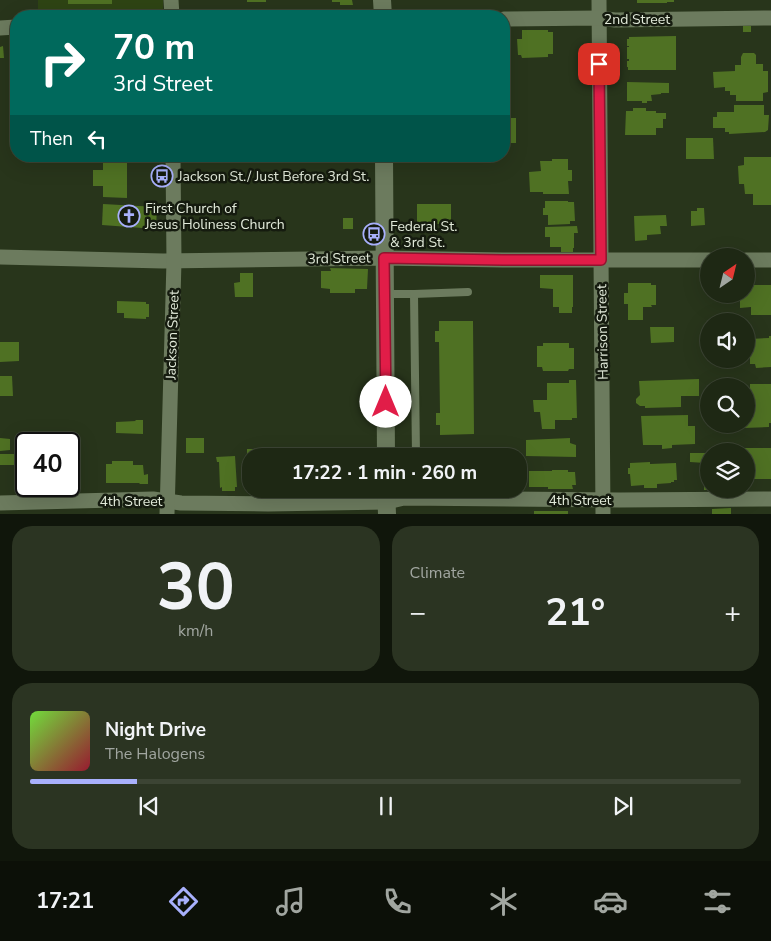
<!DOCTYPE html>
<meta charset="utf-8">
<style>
:root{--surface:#1e2814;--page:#2b3422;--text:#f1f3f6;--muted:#a1a6a0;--line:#3c4434;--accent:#a8b0fc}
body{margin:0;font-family:"Nunito Sans",sans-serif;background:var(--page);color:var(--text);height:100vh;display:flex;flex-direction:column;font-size:19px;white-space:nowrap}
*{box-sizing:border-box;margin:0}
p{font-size:16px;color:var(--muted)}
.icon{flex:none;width:28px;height:28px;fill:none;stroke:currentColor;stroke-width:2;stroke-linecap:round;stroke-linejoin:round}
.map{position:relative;height:514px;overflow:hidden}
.details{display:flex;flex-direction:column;gap:12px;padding:12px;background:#10160b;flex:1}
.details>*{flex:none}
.hud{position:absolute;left:10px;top:10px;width:500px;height:152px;border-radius:20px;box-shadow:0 5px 20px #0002,0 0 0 1px var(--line);background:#00695c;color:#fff;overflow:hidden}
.needle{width:32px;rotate:35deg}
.controls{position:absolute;left:700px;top:248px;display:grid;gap:10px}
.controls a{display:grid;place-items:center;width:55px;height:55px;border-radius:50%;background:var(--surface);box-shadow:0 5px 20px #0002,0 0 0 1px var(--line);font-size:25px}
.speed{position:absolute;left:15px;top:432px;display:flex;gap:10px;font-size:25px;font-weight:700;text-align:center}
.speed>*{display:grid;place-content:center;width:65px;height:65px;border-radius:50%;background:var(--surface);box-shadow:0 5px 20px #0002,0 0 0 1px var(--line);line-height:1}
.speed .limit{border:2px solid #111;border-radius:8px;background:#fff;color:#111}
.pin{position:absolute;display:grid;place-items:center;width:42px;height:42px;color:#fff;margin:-21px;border-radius:10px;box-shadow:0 2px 8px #0006}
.me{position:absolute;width:55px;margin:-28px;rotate:0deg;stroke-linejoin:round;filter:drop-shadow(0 0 4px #0008)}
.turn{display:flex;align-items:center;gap:18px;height:105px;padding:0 20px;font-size:22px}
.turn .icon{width:65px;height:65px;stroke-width:2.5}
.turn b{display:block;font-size:35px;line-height:42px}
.then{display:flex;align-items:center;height:48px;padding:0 20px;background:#0003;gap:10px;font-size:19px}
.big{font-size:38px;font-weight:700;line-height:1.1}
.details .widget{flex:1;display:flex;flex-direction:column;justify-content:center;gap:8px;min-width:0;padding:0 18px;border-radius:20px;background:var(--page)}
.details .dial{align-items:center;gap:0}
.dial b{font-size:65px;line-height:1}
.song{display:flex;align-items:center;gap:15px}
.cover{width:60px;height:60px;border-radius:8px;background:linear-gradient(135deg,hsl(100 70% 55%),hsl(350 70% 35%))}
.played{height:5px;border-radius:2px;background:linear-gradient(90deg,var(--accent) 15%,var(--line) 15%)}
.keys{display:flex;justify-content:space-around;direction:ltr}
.heat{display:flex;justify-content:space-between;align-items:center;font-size:28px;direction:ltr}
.details .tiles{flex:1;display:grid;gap:12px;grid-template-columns:1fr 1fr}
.widget:last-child{grid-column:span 2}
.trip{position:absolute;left:242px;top:448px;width:285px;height:50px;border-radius:20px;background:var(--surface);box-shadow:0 5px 20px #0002,0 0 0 1px var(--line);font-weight:700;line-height:50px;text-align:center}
.tabs{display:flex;height:80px;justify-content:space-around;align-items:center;background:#0c1008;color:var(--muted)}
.tabs .icon{width:35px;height:35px}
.tabs .current{color:var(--accent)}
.tabs b{font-size:22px;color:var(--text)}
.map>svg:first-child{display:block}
</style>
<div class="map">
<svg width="771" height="514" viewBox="0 0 771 514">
<rect width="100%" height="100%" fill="#28351b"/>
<rect fill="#2e4414" x="38" y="0" width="125" height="13"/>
<g fill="#4f7123">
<rect x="68" y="0" width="44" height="4"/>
<rect x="247" y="0" width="19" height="2"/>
<polygon points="332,0 352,0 353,5 340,5 340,2 332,2"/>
<polygon points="637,0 674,0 674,2 667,2 667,3 637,3"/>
<rect x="743" y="26" width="8" height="6"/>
<polygon points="522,30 548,30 548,32 553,32 553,54 548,54 548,57 522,58 521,55 518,55 517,39 522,39"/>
<polygon points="676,36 676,70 628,70 628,67 627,67 627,61 629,61 629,59 627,59 627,47 629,47 629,46 627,46 627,39 629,39 629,37"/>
<polygon points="3,46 4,58 0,58 0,47"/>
<polygon points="743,53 754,53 756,55 756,64 763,64 763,71 768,71 768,92 763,93 763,101 736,101 736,95 730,95 730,91 725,91 725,87 714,88 713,72 735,71 735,65 741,65 741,57"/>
<polygon points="627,82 669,83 669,93 661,93 661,94 651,95 652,101 647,101 647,103 642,103 642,101 627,101"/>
<polygon points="734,105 764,105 764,115 769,115 768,130 765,132 729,134 729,132 725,132 725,128 713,128 713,117 717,117 717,112 734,112"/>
<polygon points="633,108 646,108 646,111 656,111 656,113 666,113 666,119 663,119 663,128 656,128 656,135 625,135 626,111 633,111"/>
<rect x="504" y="118" width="12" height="25"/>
<polygon points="686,138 713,138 714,159 686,159"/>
<polygon points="103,156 127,156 127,198 103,197 103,186 93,186 93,170 103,170"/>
<polygon points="744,157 771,157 771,205 753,205 753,194 745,194 744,184 739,184 738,166 744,165"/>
<polygon points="552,159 568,159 568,170 572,170 572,181 568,181 569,194 543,194 543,192 530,192 529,172 541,171 540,161 552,161"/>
<polygon points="545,201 568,201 568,202 574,202 575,221 570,221 570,224 548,225 548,215 543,215 543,208 545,208"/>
<polygon points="103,204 157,207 156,229 102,225"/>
<rect x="417" y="204" width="34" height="20"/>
<polygon points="697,208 704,208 705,225 691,226 691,211 697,211"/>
<polygon points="666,215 667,226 660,226 661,234 647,235 647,240 635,241 634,216"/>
<rect x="343" y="218" width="10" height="11"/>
<polygon points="577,226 578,233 574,233 574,248 573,248 573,252 561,252 561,247 550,247 550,237 545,237 545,227"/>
<polygon points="330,268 368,269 367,289 355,289 355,293 330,293 330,289 321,288 321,271 331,271"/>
<polygon points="240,273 253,273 253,297 235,297 234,283 240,282"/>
<polygon points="540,275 573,275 573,307 572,307 572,313 559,313 559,307 553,307 553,289 540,288"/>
<polygon points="628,283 651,283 651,285 656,285 656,305 651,305 652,307 643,307 643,320 628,320 628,304 624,304 624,293 628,293"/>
<polygon points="746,285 771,285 771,315 751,315 751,307 740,308 740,294 746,294"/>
<polygon points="117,301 146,302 146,304 149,304 149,317 146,317 146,319 124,318 124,313 117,313"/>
<polygon points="439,321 473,321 474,434 440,435 440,425 436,425 436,413 440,413 439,342 435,342 435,331 439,331"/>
<polygon points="650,327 674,327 674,342 651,343"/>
<polygon points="769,336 771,336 771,367 756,368 755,364 750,364 750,339 769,338"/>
<polygon points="0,342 19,342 19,361 0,362"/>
<polygon points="543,343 569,343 569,348 574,348 574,369 569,369 568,371 543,371 542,367 537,367 537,346 543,346"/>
<polygon points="0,376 12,376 13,396 0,396"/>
<polygon points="699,379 699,396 681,396 681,407 645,408 645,406 640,406 636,403 636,399 640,395 639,381"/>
<polygon points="569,380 576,380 577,418 572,418 572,420 555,420 555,429 542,429 540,412 534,412 533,400 547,400 547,383 569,383"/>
<polygon points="750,384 771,384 771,423 769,423 769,427 744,428 744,424 746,424 746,395 750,395"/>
<polygon points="688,415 688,426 695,426 695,444 672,445 672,448 662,449 662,445 643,445 641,416"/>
<polygon points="135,420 143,420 143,434 116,433 116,422 136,421"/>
<polygon points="0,438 10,439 10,450 0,451"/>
<rect x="186" y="438" width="18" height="15"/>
<polygon points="570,438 570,443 576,445 576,457 526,456 526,440"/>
<polygon points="741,448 771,448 771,479 751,479 751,463 746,463 746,451 741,451"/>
<polygon points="247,449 262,449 262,456 251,456 251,483 243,483 243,480 242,480 242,467 247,467"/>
<polygon points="690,453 705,453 705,463 690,462"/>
<rect x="0" y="454" width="20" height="11"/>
<polygon points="235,456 237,487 235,487 235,491 222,491 222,487 220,488 219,462 217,462 216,457"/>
<polygon points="112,461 133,461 133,465 143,465 144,475 148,474 148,484 140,484 139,483 106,483 106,464 112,464"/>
<polygon points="650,462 650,464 676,463 677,480 674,480 674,482 671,482 671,483 657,484 657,488 644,488 644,485 631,486 630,474 628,474 628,468 630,468 630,463"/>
<polygon points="552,470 568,470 568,472 575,472 576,485 572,485 573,489 548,489 548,487 529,487 529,471 552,471"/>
<rect x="704" y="477" width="5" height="13"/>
<polygon points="731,508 731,514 712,514 712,509"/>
<rect x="534" y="511" width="34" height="3"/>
</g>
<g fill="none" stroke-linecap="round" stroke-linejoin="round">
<g stroke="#6c7b5e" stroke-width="8">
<polyline points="385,294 414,294 416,456"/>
<polyline points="414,294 468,292"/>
</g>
<g stroke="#6c7b5e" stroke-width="15">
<polyline points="171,0 172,16"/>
<polyline points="599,0 603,514"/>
<polyline points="504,19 599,18 615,20 771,18"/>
<polyline points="0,28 16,27"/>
<polyline points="0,257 163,261 384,258 503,260 709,260"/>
<polyline points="746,260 771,260"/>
<polyline points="0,503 153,499 181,503 268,504 387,502 404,498 620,500 771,499"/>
<polyline points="167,514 174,261 173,156"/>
</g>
<g stroke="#6c7b5e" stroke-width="18">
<polyline points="382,0 383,16"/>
<polyline points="384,156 386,456"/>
<polyline points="386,489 387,514"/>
</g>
</g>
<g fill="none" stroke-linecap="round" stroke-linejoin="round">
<g stroke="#92132f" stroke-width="12">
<polyline id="route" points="386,402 384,258 503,260 601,260 599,64"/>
</g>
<use href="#route" stroke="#e11d48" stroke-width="9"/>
</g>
<defs>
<g id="bus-ring" transform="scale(1.125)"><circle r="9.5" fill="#151b0f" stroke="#a8b0fc" stroke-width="1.5"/><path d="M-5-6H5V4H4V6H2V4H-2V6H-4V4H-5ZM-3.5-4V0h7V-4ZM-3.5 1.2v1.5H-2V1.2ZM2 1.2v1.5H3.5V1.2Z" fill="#a8b0fc"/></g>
<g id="church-ring" transform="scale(1.125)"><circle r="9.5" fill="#151b0f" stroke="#a8b0fc" stroke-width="1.5"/><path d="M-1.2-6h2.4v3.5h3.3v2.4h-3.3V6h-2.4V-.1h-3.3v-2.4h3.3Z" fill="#a8b0fc"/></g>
</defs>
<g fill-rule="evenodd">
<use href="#bus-ring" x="162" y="176"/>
<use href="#church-ring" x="129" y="216"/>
<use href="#bus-ring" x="374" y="234"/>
</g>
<g text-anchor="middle" stroke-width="5" stroke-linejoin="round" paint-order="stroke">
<g font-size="14" fill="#e2eada" stroke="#151b0f">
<text x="637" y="24">2nd Street</text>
<text transform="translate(339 258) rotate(-1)" y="5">3rd Street</text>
<text transform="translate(602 332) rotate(-91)" y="5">Harrison Street</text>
<text transform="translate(172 335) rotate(-88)" y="5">Jackson Street</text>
<text x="580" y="505">4th Street</text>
<text x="131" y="506">4th Street</text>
</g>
<g font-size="14" fill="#e2eada" stroke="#151b0f" text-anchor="start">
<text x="178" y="181">Jackson St./ Just Before 3rd St.</text>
<text x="145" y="213">First Church of<tspan x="145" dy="16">Jesus Holiness Church</tspan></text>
<text x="390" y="231">Federal St.<tspan x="390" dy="16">&amp; 3rd St.</tspan></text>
</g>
</g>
</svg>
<div class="controls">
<a><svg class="needle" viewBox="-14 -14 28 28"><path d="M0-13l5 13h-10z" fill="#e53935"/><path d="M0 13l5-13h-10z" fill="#a1a6a0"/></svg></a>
<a><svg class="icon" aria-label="sound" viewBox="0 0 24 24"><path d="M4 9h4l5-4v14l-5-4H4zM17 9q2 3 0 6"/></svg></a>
<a><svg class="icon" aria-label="search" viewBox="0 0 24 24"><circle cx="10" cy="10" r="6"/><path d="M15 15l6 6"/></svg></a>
<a><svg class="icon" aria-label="layers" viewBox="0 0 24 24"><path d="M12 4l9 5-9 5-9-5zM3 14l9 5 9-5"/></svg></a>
</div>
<div class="speed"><div class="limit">40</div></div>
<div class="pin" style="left:599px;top:64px;background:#d93025"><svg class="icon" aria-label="arrive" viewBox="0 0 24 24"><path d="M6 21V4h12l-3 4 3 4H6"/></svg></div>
<svg class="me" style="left:386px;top:402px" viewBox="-20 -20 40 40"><circle r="19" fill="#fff"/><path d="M0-13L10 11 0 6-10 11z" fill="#e11d48"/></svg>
<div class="trip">17:22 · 1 min · 260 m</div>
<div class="hud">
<div class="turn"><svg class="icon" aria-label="right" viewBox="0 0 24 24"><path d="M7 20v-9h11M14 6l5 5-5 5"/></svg><div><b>70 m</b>3rd Street</div></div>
<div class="then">Then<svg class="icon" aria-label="left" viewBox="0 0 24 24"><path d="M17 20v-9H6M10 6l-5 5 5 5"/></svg></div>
</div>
</div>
<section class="details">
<div class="tiles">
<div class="widget dial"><b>30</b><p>km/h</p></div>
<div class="widget"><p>Climate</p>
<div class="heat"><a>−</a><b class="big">21°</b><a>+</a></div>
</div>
<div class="widget">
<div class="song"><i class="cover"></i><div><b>Night Drive</b><p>The Halogens</p></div></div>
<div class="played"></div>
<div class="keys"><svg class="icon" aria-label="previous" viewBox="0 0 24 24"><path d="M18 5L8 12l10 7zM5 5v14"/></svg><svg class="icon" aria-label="pause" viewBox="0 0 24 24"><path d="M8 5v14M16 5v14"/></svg><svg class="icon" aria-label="next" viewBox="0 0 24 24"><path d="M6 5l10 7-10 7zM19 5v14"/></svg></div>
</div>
</div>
</section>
<nav class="tabs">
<b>17:21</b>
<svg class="icon current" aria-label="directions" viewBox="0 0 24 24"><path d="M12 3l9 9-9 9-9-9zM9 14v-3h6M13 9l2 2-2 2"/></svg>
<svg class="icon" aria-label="music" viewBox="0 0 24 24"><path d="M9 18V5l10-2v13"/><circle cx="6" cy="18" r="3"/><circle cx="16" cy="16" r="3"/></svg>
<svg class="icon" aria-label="phone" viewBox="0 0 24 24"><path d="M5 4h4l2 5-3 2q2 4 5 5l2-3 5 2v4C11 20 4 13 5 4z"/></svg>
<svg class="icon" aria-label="climate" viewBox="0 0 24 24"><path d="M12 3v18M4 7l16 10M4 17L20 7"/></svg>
<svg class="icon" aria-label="car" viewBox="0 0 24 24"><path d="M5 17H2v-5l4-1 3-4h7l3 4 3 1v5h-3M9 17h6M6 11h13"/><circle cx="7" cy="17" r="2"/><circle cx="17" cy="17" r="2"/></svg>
<svg class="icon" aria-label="filters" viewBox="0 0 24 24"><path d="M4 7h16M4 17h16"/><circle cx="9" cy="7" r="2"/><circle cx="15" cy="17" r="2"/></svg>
</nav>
